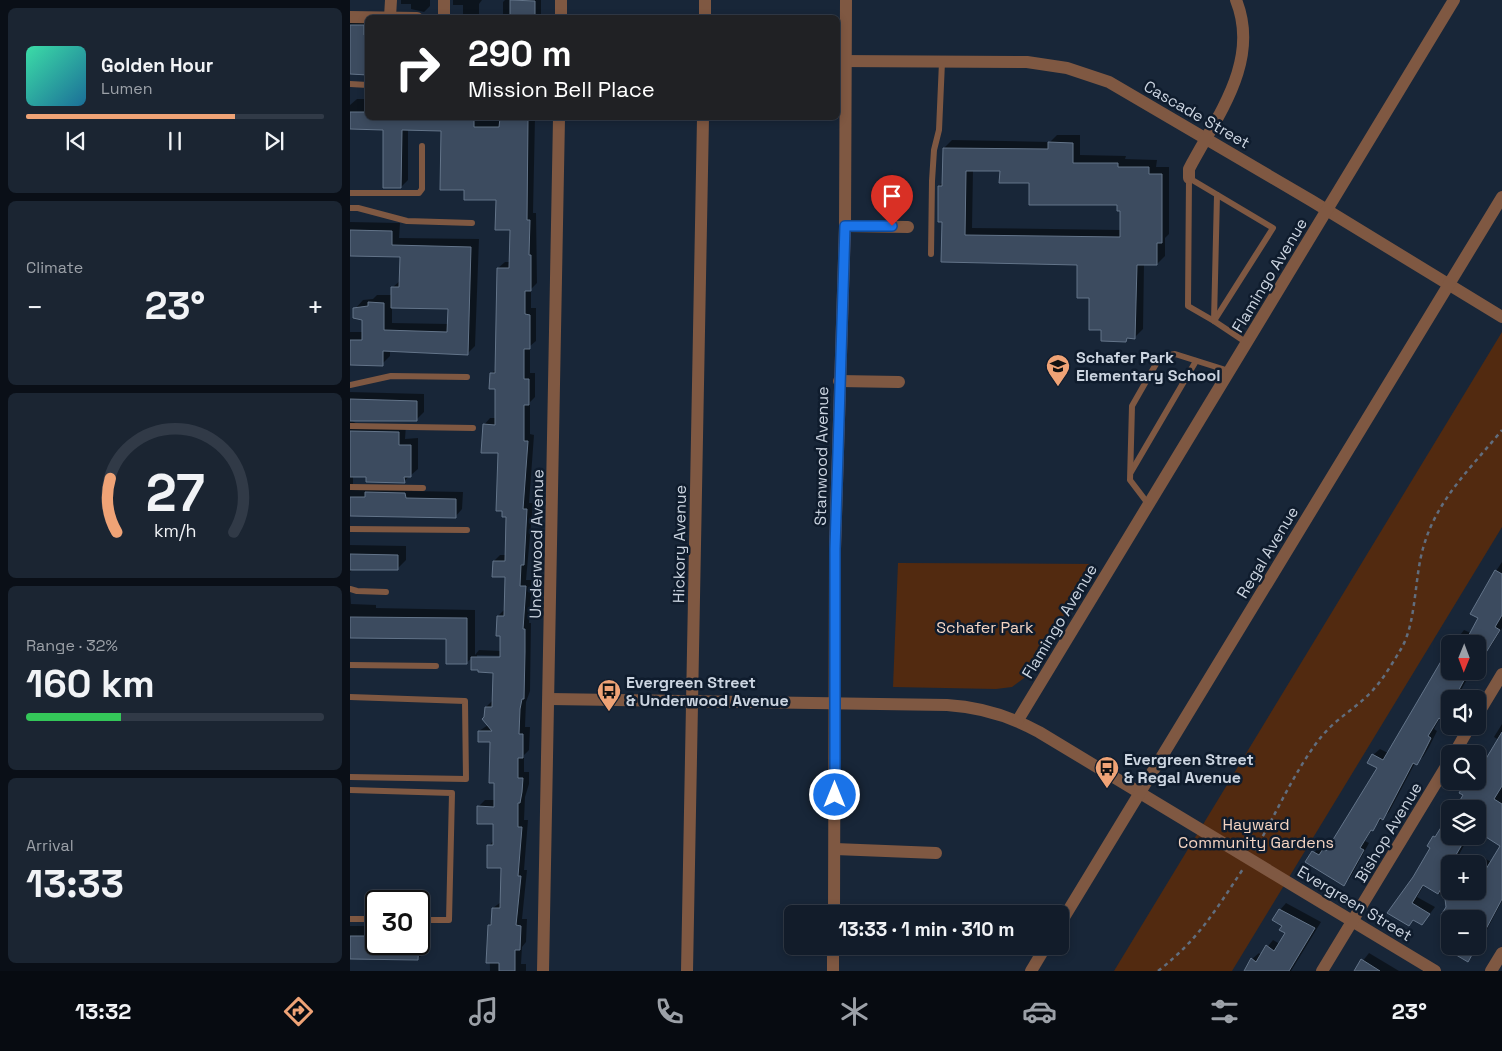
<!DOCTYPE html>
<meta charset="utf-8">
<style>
:root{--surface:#121c2a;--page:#1b2532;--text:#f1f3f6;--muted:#9ca1a8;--line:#313a47;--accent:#efa376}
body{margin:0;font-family:"Space Grotesk",sans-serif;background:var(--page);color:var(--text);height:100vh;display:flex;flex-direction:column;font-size:19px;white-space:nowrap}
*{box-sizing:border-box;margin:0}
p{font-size:16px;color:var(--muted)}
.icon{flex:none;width:28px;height:28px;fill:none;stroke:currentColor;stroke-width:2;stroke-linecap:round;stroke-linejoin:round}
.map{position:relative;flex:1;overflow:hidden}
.sheet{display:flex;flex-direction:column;gap:8px;padding:8px;background:#0a0f17;width:350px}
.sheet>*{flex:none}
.banner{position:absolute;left:15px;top:15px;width:475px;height:105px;border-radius:8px;box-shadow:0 2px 8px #0003,0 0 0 1px var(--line);background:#202124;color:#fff;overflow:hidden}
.needle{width:32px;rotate:181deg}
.buttons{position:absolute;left:1091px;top:635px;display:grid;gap:10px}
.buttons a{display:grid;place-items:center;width:45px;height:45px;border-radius:8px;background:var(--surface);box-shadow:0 2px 8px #0003,0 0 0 1px var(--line);font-size:25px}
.speed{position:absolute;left:15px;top:890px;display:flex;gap:10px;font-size:25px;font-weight:700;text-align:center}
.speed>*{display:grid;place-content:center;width:65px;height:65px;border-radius:50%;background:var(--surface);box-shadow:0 2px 8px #0003,0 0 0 1px var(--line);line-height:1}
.speed .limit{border:2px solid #111;border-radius:8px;background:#fff;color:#111}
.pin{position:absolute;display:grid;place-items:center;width:42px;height:42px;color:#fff;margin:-51px -21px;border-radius:50% 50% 50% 0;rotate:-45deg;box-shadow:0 0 5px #0007}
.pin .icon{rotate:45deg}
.me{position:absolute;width:55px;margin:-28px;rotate:0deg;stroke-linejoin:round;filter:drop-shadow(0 0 4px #0008)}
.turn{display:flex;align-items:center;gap:18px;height:105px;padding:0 20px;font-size:22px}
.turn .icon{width:65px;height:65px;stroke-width:2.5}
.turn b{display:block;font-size:35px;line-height:42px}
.big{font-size:38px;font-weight:600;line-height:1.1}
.sheet .widget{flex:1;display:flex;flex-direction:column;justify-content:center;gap:8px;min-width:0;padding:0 18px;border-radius:8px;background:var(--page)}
.sheet .dial{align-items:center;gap:0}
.dial svg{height:130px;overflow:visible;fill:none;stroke:var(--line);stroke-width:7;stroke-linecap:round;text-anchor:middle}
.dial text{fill:var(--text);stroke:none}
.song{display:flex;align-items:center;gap:15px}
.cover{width:60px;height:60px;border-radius:8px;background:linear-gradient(135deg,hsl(160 70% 55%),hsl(200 70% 35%))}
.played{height:5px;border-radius:2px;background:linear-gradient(90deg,var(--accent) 70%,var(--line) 70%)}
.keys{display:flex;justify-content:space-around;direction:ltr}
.heat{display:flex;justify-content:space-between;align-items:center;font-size:28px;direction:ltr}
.charge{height:8px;border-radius:4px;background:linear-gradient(90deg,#34c759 32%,var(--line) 0)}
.trip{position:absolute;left:434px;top:905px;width:285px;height:50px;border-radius:8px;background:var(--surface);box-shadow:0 2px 8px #0003,0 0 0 1px var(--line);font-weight:600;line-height:50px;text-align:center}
.tab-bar{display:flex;height:80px;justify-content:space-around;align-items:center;background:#070b11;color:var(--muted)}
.tab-bar .icon{width:35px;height:35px}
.tab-bar .active{color:var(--accent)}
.tab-bar b{font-size:22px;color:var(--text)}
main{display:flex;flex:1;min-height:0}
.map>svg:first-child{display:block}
</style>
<main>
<section class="sheet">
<div class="widget">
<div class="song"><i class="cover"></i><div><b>Golden Hour</b><p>Lumen</p></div></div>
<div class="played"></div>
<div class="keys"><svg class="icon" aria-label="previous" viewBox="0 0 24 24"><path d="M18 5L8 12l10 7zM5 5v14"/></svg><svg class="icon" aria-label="pause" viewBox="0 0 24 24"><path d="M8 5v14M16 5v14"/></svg><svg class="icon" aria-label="next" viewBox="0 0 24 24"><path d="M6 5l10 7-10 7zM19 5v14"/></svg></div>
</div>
<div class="widget"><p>Climate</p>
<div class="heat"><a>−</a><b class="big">23°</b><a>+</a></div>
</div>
<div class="widget dial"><svg viewBox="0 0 100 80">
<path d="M14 69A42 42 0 1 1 86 69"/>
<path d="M14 69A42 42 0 0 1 10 36" stroke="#efa376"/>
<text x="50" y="56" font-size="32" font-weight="700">27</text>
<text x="50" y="72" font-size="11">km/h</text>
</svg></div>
<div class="widget"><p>Range · 32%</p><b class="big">160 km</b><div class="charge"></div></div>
<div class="widget"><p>Arrival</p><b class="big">13:33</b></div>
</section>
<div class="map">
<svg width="1152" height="971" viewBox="0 0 1152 971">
<rect width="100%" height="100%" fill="#182638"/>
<g fill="#522a10">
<polygon points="1152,332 1152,527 882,971 764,971"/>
<polygon points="548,563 743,564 681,673 662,687 646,689 543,687"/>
</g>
<g fill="#0007" fill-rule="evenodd">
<polygon points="51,0 80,0 80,6 74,12 61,9 61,4 51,4"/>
<polygon points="103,0 132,0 129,4 129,18 113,18 113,5 103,5"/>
<polygon points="155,0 191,0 191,18 153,18 153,2"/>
<rect x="0" y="19" width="18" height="54"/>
<path d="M7,99h11v19h112v2l21,1v-3h34l-2,95h3l1,70 -6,6v19h5v33l-6,5v27h5v24l-5,5v32l4,1 -5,68h4l-7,77h6l-3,43h2l-1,68 -4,11 -1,25h5l-1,23 -5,5v17h5v12l-4,13 -1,23h4l-4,50h3l-5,49h5l-1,23 -4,5 -1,17h5v7h-36l-1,-46 4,-4v-13l8,-6 1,-35 -13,-21 5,-6v-17l-16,-16 7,-7h10v-18l-4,-41 -12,-10 9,-6 -2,-18 7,-7 1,-29 -22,-3 1,-11 -7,6 -19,-25 -97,-2v-45l1,13 25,1v3l99,2v45l4,-5 22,1 1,-17 -4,-18 7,-7 1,-33 -12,-15 6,-6h6l1,-39 -8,-64 -15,-27 6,-7h6v-30l-5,-14 6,-6 1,-100 7,-6h5l1,-33 -14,-30 -32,-10 -23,-60h-34v51l-7,7 -16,-58 -35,-1v-23zM127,655l29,1v2h-29z"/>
<path d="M707,135h23v20l46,1 -1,3 32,1 -1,7h13v67l-4,4v18l-8,8h-13l-1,65 -8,8h-6l-3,3 -24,-11 -24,-66 -136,-2 1,-40 -4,-35 4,-4 1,-34 8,-8 98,2zM623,170h28l29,12 89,22 2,5v21l-149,-2z"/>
<path d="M0,222l50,1 -1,15 80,1 -4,107 -8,8 -77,-4v6l-8,8h-32v-32h13l1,-13 -9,-10 8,-9 10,-1 4,-4h15l1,-8 8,-7v-24l-51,-1zM42,306l57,2v16l-57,-1z"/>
<polygon points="0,392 74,394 74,412 66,420 1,420 7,424 56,425 55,439 68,438 68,469 54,481 3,476 3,490 62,486 62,491 113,492 112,509 105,517 0,515"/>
<polygon points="0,545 56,546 56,560 47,569 3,569 0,572"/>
<polygon points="1152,562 1152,628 1141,646 1135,652 1132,651 1128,657 1128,644 1103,644 1114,630 1121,633 1130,618 1146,571"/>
<polygon points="1100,649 1100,671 1119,676 1111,690 1113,691 1109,699 1100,699 1100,714 1094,720 1090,718 1084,729 1087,731 1079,747 1073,757 1065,763 1039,812 1022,829 1015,841 1019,843 1000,878 994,885 957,862 970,845 975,848 982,845 1028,767 1023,755 1030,749 1038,753"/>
<polygon points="1152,724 1152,808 1134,834 1128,831 1128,766 1131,762 1134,763 1149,740 1144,737"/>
<polygon points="1100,818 1100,836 1123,836 1120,839 1118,838 1104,864 1100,864 1100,891 1128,891 1134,877 1128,873 1128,864 1134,858 1141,862 1152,846 1152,901 1124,954 1118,960 1097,948 1100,944 1100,946 1128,946 1128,919 1097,908 1096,898 1074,885 1067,897 1085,907 1072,924 1065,919 1059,925 1064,877 1082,848 1084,837"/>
<polygon points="936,903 971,922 941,971 896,971 902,959 909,953 911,955 923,940 930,944 936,933 930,910"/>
<polygon points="1100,925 1100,941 1093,937"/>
<polygon points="0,926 26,926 26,944 69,944 69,927 79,927 78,948 68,959 0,958"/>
<polygon points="1019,953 1049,971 1005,971"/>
</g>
<g fill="#3c4b5f" stroke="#637489" fill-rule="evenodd">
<polygon points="160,0 185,1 185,18 160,18"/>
<polygon points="0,25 14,25 14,35 18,35 18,75 0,74"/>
<polygon points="0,112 18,112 18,118 124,118 124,127 149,127 150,118 178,118 177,220 180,220 179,255 181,255 181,291 175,291 175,314 180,315 180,349 174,349 174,379 179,379 179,405 174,405 174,441 178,441 173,509 177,509 174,565 171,565 170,586 176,586 173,629 175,629 175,652 174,699 172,699 170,709 169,734 173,734 173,758 168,758 168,778 173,778 172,792 170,803 168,803 168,827 172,827 168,876 171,876 166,925 171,926 170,950 165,950 165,971 149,971 149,963 136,963 138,925 141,925 142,908 150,908 151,868 137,868 137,845 143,845 143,824 127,824 127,806 144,807 144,783 139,783 140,742 128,742 128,731 142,731 132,719 134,717 135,707 142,707 143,673 128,672 128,670 121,670 121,657 150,657 150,636 146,636 147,616 154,616 155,577 142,577 143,561 155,561 156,517 152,517 152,511 146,511 148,453 131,453 133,424 145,425 145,389 139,389 140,373 145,373 147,268 159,268 160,230 145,230 146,200 114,200 114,190 90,190 91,131 52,130 51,188 33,188 33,130 0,129"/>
<path d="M698,142l25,1v20h45v4h31v7h13v69h-5v22h-20l-2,74 -8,-1 -1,4 -25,-1v-11h-12v-32h-12v-33l-136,-3 1,-40h-4v-36h4l1,-38 105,1zM616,171h34l-1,12h30v22h88v6h3v26l-155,-2z"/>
<polygon points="0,230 42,231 42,245 121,247 118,355 33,351 33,366 0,365 0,340 12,340 12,320 3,318 3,308 18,306 18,302 34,303 34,330 97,332 98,309 41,308 41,287 49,287 50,257 0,256"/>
<polygon points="0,399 67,401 67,421 0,421"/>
<polygon points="0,431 49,432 49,445 61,445 61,477 54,477 55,483 16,482 16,477 0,477"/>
<polygon points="15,492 55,493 56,498 106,499 106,518 0,516 0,497 15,497"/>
<polygon points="0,554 48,555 48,570 0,570"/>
<polygon points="1145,570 1152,574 1152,615 1145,627 1150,630 1135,654 1128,650 1128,644 1114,644 1128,618 1120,614"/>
<polygon points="0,617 117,618 117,664 96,664 96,639 0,638"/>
<polygon points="1100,646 1100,671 1119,671 1104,699 1100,699 1100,712 1094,722 1089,718 1078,736 1081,738 1073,754 1067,765 1063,763 1033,820 1030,818 1023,831 1021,830 1010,848 1014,850 994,886 955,862 962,851 969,855 973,849 976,851 1027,768 1017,763 1022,754 1033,760"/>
<polygon points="1152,732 1152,786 1144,799 1152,804 1152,899 1128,944 1128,919 1097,919 1091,915 1096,907 1094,891 1128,891 1128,863 1136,869 1150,846 1128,832 1128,809 1105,809 1113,795 1109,793 1116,781 1128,781 1128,772"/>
<polygon points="1100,813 1100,836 1117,836 1103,860 1105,861 1104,864 1100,864 1096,880 1088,894 1073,885 1062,903 1080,914 1072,925 1063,920 1059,926 1037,913 1063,877 1080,848 1077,846 1083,836 1085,837"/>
<polygon points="929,909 965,928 939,971 894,971 901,958 906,962 916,945 924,951 935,933 929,930 932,926 922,920"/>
<polygon points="0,936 26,936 26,944 69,944 68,960 0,959"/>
<polygon points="1091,946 1127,946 1118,962"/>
<polygon points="1011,959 1030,971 1004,971"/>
</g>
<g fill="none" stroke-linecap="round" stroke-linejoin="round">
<g stroke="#616d7d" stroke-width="2.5" stroke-dasharray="4 4" stroke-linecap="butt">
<path d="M905,850c21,-36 38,-76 63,-109 17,-23 38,-32 55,-51 11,-12 20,-28 28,-41 16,-27 13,-73 23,-104 14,-47 48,-78 78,-115"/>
<path d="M808,971c40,-31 57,-60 85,-102"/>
</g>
<g stroke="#7f5842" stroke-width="6">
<polyline points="0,84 18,85"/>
<polygon points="839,178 923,228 864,321 838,306"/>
<polyline points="0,193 69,193 72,189 72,146"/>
<polyline points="867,195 864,321 897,343"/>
<polyline points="0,208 8,208 57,221 122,223"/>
<polyline points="581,254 582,181 584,150 589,130 592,62"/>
<polyline points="0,385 41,376 117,377"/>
<polyline points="0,426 123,428"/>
<polyline points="781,472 846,361"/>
<polyline points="0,487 73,488"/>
<polyline points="799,505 780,480 782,406 810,357 825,354 879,371"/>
<polyline points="0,529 117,530"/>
<polyline points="0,589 7,591 36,592"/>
<polyline points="0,665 86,666"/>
<polyline points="0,697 115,701 116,779 0,777"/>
<polyline points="0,790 102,793 99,920 69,920"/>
<polyline points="0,919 26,919"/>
</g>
<g stroke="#7f5842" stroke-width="12">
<polyline points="94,0 94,18"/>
<polyline points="0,17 67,18"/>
<polyline points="40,17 41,0"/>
<polyline points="355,18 355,0"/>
<polyline points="488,61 677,62 717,68 759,82 962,201 1152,317"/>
<path d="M839,178v-9c27,-52 72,-107 47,-169"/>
<polyline points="495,226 558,227"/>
<polyline points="489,381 549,382"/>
<path d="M200,699l397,6c34,2 63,11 92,27l396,239"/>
<polyline points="1128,714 1152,674"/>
<polyline points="668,720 1104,0"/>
<polyline points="1104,754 1120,726"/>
<polyline points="485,849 586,853"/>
<polyline points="484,914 485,549 495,226 496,0"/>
<polyline points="710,924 1152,197"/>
<polyline points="337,971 353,118"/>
<polyline points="483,971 483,946"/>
<polyline points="681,971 696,946"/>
<polyline points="972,971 1100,760"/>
<polyline points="1141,971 1152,953"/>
</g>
<g stroke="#7f5842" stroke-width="12">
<polyline points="211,18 211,0"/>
<polyline points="193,971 209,118"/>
</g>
</g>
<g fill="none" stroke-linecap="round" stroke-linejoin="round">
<g stroke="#114b97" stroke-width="12">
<polyline id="route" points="485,795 485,549 495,226 542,226"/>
</g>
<use href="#route" stroke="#1a73e8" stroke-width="9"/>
</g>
<defs>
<g id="school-pin" transform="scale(1.25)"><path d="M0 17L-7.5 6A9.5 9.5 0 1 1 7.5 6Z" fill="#efa376" stroke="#0f1c2d"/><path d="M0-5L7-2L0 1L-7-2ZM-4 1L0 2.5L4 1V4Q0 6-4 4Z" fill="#111"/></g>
<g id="bus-pin" transform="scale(1.25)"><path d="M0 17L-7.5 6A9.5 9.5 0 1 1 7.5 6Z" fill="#efa376" stroke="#0f1c2d"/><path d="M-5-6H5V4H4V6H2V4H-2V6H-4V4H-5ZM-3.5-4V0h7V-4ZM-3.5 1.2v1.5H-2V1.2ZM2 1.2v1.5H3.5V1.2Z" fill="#111"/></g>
</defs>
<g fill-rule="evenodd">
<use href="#school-pin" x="708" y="366"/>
<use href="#bus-pin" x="259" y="691"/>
<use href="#bus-pin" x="757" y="768"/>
</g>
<g text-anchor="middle" stroke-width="5" stroke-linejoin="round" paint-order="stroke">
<g font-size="16" fill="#cbd4e0" stroke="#0f1c2d">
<text transform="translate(847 114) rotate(30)" y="6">Cascade Street</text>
<text transform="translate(919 275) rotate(-59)" y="6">Flamingo Avenue</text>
<text transform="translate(471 456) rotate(-89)" y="6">Stanwood Avenue</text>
<text transform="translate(186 544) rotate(-89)" y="6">Underwood Avenue</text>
<text transform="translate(329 544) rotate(-89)" y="6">Hickory Avenue</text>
<text transform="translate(917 552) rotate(-59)" y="6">Regal Avenue</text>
<text transform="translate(709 621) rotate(-59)" y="6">Flamingo Avenue</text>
<text transform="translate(1038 832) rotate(-59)" y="6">Bishop Avenue</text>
<text transform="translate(1005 903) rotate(31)" y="6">Evergreen Street</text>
</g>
<g font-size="16" font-weight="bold" fill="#cbd4e0" stroke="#0f1c2d" text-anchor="start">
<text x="726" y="363">Schafer Park<tspan x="726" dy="18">Elementary School</tspan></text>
<text x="276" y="688">Evergreen Street<tspan x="276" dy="18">&amp; Underwood Avenue</tspan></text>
<text x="774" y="765">Evergreen Street<tspan x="774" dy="18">&amp; Regal Avenue</tspan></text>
</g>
<g font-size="16" fill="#f4d4c2" stroke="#0f1c2d">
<text x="635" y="633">Schafer Park</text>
<text x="906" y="830">Hayward<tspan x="906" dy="18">Community Gardens</tspan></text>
</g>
</g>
</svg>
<div class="buttons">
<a><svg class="needle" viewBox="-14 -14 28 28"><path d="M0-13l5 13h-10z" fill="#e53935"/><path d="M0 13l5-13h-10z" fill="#9ca1a8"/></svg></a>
<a><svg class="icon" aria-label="sound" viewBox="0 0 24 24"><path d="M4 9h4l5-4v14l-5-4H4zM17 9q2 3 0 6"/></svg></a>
<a><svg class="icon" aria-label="search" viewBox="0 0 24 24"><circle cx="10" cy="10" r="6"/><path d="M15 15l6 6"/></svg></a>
<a><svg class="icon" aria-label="layers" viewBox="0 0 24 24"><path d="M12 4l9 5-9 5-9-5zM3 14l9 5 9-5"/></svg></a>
<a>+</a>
<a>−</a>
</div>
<div class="speed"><div class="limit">30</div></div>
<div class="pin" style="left:542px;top:226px;background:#d93025"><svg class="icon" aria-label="arrive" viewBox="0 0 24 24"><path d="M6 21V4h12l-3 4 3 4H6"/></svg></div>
<svg class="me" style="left:485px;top:795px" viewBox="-20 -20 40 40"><circle r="17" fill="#1a73e8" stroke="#fff" stroke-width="3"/><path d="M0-11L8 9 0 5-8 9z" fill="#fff"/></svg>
<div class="trip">13:33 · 1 min · 310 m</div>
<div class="banner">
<div class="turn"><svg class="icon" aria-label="right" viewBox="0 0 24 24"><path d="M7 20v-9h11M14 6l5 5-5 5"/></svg><div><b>290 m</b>Mission Bell Place</div></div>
</div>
</div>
</main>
<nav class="tab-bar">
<b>13:32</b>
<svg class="icon active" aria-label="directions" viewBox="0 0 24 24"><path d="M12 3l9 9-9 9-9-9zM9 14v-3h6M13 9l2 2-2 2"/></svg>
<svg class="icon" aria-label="music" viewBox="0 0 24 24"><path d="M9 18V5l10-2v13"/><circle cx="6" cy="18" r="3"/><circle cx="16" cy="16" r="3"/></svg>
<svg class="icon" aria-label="phone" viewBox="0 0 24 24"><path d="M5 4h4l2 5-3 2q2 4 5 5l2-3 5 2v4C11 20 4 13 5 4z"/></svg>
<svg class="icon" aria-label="climate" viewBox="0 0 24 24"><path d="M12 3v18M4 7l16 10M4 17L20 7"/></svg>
<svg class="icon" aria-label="car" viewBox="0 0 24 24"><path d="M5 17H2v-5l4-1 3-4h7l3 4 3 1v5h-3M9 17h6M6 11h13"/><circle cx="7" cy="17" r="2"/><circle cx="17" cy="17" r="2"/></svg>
<svg class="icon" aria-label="filters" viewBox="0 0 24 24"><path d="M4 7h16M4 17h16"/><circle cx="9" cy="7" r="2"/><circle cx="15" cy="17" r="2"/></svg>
<b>23°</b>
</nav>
